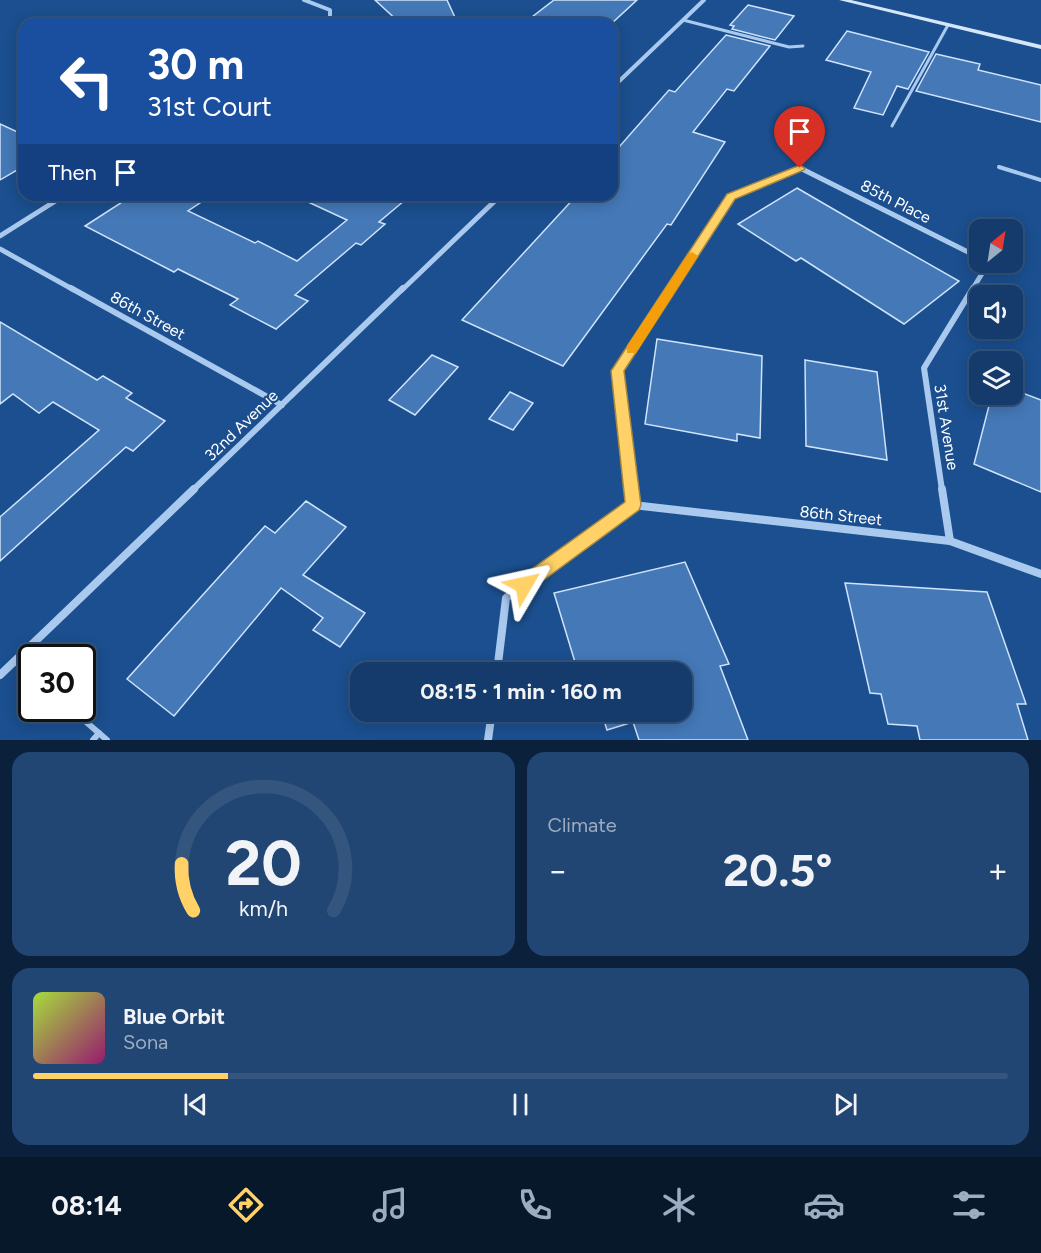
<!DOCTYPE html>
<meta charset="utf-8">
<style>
:root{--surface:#143b6b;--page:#214673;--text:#f1f3f6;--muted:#9dadc1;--line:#33557e;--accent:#ffd166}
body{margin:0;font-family:Figtree,sans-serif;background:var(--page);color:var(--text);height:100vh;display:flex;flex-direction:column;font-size:22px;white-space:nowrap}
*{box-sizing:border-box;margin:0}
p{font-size:20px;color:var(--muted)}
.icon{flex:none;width:33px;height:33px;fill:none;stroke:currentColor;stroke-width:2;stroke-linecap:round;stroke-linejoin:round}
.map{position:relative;height:740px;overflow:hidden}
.side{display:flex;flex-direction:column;gap:12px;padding:12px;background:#0b203b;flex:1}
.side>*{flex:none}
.banner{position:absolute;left:18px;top:18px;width:600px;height:183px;border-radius:18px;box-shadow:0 3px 15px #0003,0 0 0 2px var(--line);background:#1a4fa0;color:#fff;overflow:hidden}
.needle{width:39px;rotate:30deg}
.tools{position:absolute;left:969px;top:219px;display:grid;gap:12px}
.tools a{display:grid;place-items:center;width:54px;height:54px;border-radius:12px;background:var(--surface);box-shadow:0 3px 15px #0003,0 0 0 2px var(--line);font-size:30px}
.speed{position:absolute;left:18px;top:644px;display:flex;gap:12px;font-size:30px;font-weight:700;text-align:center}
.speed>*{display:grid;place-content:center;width:78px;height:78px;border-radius:50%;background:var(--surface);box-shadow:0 3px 15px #0003,0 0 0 2px var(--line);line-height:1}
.speed .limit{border:3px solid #111;border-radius:9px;background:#fff;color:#111}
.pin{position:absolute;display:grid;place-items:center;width:51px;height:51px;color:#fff;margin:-62px -26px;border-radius:50% 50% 50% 0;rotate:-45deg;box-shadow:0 0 6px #0007}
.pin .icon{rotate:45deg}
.me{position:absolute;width:66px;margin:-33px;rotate:54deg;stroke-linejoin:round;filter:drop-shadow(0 0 4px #0008)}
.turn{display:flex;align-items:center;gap:21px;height:126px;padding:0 30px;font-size:27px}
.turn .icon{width:78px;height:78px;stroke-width:2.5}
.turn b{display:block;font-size:42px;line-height:51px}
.then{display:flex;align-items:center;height:57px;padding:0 30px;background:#0003;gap:12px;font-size:22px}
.big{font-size:45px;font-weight:700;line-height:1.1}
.side .card{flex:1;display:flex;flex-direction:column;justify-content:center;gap:9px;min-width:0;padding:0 21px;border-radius:18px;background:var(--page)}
.side .dial{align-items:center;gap:0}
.dial svg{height:156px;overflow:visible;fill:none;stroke:var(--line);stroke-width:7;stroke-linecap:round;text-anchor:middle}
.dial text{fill:var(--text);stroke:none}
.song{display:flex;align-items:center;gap:18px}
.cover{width:72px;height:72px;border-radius:9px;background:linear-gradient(135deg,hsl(80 70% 55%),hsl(320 70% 35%))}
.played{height:6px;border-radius:3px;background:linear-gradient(90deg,var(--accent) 20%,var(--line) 20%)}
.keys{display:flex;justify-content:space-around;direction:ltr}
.heat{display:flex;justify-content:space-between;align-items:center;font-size:33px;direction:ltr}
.side .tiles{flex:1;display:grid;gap:12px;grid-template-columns:1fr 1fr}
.card:last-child{grid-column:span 2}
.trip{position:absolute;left:350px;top:662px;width:342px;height:60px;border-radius:18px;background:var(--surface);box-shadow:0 3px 15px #0003,0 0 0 2px var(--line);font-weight:700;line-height:60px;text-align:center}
.tabs{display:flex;height:96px;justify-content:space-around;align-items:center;background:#08182b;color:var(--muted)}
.tabs .icon{width:42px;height:42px}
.tabs .selected{color:var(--accent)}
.tabs b{font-size:27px;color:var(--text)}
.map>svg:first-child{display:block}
</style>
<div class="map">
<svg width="1041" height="740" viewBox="0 0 1041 740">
<rect width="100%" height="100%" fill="#1b4f8f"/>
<g fill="#4478b7" stroke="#cfe3fa" stroke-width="1.5">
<polygon points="375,0 447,0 458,24 401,24"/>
<polygon points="554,0 637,0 611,24 557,24 532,17"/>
<polygon points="748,5 794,16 775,40 732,29 734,26 730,25"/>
<polygon points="847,31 929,52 908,89 897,86 883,115 854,108 871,72 826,60"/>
<polygon points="726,35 770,46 734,91 727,89 693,132 725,142 671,225 667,224 563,366 462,320 577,195 612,195 612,155 669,90 675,92"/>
<polygon points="936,54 980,64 978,70 1041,85 1041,122 916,91"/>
<polygon points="0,124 24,135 24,166 0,180"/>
<polygon points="797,188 883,238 959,281 904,324 801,258 796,261 738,224"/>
<polygon points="133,195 212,195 188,211 255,243 258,241 297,261 347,220 293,195 411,195 379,222 385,224 361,245 356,243 295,295 308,301 276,329 230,305 238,299 178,269 174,272 85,226"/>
<polygon points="0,322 97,380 103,376 132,393 126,398 165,421 133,451 126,447 0,561 0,517 99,430 53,402 39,413 13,394 0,404"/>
<polygon points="657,339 762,356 760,438 737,434 737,441 645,424"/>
<polygon points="432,355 458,367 415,415 389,400"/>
<polygon points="805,360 877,372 887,460 806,446"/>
<polygon points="1012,389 1041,400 1041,492 974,464 992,394 1012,394"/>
<polygon points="510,392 533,403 513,430 489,419"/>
<polygon points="306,501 346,527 303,575 365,613 340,647 313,630 323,618 281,588 174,716 127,679 265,526 275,533"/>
<polygon points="685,562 729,664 720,666 748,740 639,740 633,722 607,730 601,711 681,711 681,672 578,672 554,593"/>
<polygon points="845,583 987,592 1026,704 1017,704 1028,740 920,740 917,726 888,724 881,694 870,693"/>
</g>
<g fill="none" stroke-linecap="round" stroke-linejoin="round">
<g stroke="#a9c9ee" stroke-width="3">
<polyline points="683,20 789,47 803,46"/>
<polyline points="892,126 948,25"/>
</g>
<polyline stroke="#a9c9ee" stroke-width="4" points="999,167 1041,180"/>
<g stroke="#a9c9ee" stroke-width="6">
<polyline points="14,661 32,675"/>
<polyline points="70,708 107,740"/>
<polyline points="93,740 99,733"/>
</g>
<g stroke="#a9c9ee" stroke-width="4">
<polyline points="304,0 330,10 330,24"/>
<polyline points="612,88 704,0"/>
</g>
<g stroke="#a9c9ee" stroke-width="5">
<polyline points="0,236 65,195"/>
<polyline points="0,249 74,290"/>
<polyline points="402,290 501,195"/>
<polyline points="670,290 731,196 800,168 980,258"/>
<polyline points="972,290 989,262"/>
</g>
<g stroke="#a9c9ee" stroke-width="6">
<polyline points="71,288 282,405"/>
<polyline points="193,490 403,288"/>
<polyline points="631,490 617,371 671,288"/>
<polyline points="942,490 924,368 973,288"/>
</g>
<g stroke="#a9c9ee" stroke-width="8">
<polyline points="942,489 950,541"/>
<polyline points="633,505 950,541 1041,574"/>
<polyline points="497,672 506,598 633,505 631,489"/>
<polyline points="0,675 194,489"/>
<polyline points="488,740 492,711"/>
</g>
<polygon fill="#d6e6fa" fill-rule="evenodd" points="839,0 851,0 1041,45 1041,49"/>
</g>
<polygon fill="#ffd166" stroke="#a68842" stroke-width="1.5" points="800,165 805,168 804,170 735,199 624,371 641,505 639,510 530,590 524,593 518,590 516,585 518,579 625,502 611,371 727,194"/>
<polygon fill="#f59e0b" points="692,252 698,256 636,353 627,353 627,346 688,254"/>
<g text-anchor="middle" stroke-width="4.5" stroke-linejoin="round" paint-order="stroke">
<g font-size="16" fill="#fff" stroke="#1b4f8f">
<text transform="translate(896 201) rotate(27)" y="6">85th Place</text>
<text transform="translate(148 315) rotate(29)" y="6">86th Street</text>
<text transform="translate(241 425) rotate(-44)" y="6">32nd Avenue</text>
<text transform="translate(947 427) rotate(81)" y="6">31st Avenue</text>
<text transform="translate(841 515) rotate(6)" y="6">86th Street</text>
</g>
</g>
</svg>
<div class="tools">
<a><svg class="needle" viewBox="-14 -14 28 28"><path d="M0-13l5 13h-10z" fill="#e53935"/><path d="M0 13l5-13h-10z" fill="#9dadc1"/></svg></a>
<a><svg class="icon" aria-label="sound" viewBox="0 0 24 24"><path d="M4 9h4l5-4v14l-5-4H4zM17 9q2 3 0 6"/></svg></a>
<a><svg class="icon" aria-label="layers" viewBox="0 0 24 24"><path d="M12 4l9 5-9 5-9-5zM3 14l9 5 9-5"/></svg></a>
</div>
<div class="speed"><div class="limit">30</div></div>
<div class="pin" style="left:800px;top:168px;background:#d93025"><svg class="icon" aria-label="arrive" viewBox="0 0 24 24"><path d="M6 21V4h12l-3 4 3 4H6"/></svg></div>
<svg class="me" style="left:524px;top:585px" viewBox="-20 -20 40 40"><path d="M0-17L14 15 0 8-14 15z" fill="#ffd166" stroke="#fff" stroke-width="4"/></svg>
<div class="trip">08:15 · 1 min · 160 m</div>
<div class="banner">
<div class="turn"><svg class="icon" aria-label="left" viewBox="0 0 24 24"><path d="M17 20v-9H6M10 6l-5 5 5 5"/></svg><div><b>30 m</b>31st Court</div></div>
<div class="then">Then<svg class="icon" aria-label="arrive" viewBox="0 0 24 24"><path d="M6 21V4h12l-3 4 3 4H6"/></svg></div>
</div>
</div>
<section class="side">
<div class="tiles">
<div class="card dial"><svg viewBox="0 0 100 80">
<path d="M14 69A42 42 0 1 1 86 69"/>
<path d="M14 69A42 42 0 0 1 8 45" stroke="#ffd166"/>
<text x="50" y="56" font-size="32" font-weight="700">20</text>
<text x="50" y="72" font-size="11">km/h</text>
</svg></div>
<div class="card"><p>Climate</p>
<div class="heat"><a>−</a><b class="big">20.5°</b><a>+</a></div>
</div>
<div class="card">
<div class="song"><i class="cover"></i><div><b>Blue Orbit</b><p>Sona</p></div></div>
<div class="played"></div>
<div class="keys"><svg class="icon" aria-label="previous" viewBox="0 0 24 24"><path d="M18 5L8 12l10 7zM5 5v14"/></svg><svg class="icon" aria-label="pause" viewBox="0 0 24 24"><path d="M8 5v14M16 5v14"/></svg><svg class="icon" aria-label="next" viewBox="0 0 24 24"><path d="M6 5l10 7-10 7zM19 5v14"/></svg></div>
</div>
</div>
</section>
<nav class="tabs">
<b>08:14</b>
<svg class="icon selected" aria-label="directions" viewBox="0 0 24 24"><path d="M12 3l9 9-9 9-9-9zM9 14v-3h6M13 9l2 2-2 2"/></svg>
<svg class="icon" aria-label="music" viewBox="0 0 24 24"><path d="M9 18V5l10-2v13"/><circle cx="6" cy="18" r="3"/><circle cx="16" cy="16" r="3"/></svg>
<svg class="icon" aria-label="phone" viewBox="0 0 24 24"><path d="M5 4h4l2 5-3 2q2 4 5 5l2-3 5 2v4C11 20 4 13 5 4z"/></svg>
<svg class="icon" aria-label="climate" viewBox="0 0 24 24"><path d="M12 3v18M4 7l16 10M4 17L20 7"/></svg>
<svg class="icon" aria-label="car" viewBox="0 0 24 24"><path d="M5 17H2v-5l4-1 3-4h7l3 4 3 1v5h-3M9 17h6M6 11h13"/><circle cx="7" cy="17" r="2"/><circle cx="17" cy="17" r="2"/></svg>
<svg class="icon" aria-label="filters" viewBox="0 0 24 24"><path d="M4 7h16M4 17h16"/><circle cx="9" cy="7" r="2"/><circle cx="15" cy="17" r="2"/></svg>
</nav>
